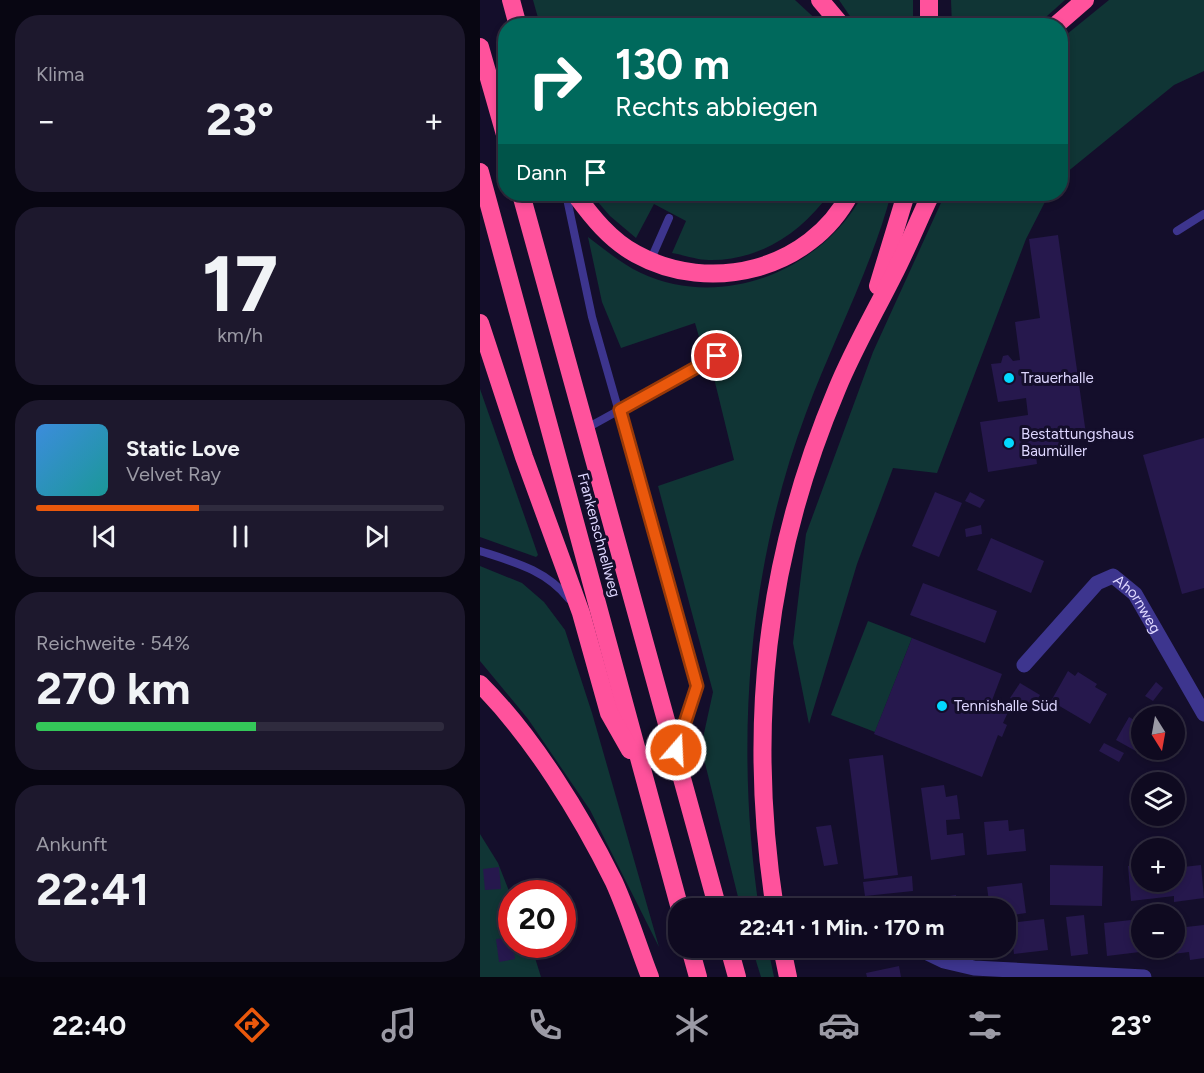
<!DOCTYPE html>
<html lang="de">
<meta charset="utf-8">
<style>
:root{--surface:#0f0a20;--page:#1d182d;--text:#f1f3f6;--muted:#9b9aa5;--line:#2f2b3e;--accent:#ea580c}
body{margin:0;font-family:Figtree,sans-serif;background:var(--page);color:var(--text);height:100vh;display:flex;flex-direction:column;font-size:22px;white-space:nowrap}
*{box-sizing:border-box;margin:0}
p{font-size:20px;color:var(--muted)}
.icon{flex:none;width:33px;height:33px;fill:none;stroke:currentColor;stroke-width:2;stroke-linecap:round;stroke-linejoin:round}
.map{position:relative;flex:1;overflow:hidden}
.drawer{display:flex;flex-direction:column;gap:15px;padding:15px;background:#080612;width:480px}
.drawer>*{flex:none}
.guide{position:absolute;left:18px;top:18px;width:570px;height:183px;border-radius:24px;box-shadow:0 3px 9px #0003,0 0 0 2px var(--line);background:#00695c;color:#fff;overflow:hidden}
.needle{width:39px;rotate:169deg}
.tools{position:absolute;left:651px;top:706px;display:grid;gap:12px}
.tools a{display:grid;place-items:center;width:54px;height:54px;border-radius:50%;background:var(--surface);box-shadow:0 3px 9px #0003,0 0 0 2px var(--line);font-size:30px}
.speed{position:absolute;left:18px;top:880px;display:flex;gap:12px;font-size:30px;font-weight:700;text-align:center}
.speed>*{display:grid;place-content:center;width:78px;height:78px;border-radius:50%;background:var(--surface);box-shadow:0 3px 9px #0003,0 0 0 2px var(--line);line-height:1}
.speed .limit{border:9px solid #d22;background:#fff;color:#111}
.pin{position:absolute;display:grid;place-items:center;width:51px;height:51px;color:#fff;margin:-26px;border:3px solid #fff;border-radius:50%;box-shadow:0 2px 6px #0007}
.me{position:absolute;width:66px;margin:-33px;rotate:19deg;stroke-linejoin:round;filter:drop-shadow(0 0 4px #0008)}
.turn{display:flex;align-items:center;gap:21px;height:126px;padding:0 18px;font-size:27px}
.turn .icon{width:78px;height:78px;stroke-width:2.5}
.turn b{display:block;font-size:42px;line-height:51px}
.then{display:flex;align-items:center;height:57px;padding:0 18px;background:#0003;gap:12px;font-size:22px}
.big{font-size:45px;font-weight:700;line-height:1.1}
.drawer .widget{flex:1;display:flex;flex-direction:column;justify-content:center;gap:9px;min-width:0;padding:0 21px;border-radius:24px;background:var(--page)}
.drawer .dial{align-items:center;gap:0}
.dial b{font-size:78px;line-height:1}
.song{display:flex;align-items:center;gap:18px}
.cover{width:72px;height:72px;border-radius:9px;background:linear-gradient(135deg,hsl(210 70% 55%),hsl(180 70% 35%))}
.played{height:6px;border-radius:3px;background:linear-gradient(90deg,var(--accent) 40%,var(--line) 40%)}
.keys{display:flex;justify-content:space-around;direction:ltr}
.heat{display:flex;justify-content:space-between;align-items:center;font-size:33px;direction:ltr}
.charge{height:9px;border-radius:4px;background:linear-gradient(90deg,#34c759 54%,var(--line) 0)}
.trip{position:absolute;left:188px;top:898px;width:348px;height:60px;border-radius:24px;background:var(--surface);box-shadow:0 3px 9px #0003,0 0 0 2px var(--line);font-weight:700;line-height:60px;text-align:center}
.menu{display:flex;height:96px;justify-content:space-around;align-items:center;background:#06040d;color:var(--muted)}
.menu .icon{width:42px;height:42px}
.menu .on{color:var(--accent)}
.menu b{font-size:27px;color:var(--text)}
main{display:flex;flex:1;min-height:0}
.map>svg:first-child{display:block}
</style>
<main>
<section class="drawer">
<div class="widget"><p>Klima</p>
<div class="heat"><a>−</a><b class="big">23°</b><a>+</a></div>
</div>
<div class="widget dial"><b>17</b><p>km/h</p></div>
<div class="widget">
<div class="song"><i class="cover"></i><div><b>Static Love</b><p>Velvet Ray</p></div></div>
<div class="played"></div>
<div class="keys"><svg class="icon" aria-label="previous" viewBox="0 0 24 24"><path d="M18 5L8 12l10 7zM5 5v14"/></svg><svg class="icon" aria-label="pause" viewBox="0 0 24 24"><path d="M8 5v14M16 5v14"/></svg><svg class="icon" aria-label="next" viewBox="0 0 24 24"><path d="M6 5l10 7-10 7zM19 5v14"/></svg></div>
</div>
<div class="widget"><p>Reichweite · 54%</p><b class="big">270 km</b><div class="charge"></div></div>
<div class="widget"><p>Ankunft</p><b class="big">22:41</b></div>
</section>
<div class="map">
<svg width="724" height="977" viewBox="0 0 724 977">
<rect width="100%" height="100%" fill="#140e2b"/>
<g fill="#103535">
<polygon points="53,0 315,0 342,25 60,25"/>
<polygon points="359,0 433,0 433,25 376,25"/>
<polygon points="471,0 585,0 557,25 472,26"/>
<polygon points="629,0 724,0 724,71 694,85 581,177 581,39"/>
<path d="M111,194h238c-28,39 -70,67 -120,66 -12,0 -25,-5 -37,-7l14,-32 -32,-17 -18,34 -26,-22z"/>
<path d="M383,194h28c-20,75 -58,146 -85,219 -59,158 -71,331 -47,496h-18l-40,-162 12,-55 -55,-206 76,-26 -22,-90 16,-14 -5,-8 -19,6 -9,-31 -74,25 -19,-46 -14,-65c17,13 34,27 53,36 82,38 181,-3 222,-79z"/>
<polygon points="465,194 569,194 546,239 457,473 413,468 377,564 329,724 313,643 326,534 393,352"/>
<polygon points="0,389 58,555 56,557 0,537"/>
<polygon points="0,566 42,583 64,602 85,630 112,713 179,947 110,810 48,719 0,661"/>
<polygon points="388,621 432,638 395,732 351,715"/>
<polygon points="0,834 18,863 31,896 32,945 51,945 61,977 0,977"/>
<polygon points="272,948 288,948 294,977 281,977"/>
</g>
<g fill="#26184d">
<polygon points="578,235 606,434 578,438 580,452 556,456 557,464 508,472 500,422 548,415 546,398 518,402 511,364 521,363 523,356 528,355 533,361 540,360 535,322 560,318 549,239"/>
<polygon points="724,438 724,588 702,594 663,455"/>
<polygon points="455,492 482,503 459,557 432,546"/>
<polygon points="490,492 505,500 500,508 485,501"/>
<polygon points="501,525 502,534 486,537 485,529"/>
<polygon points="511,538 564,561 551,593 497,570"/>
<polygon points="443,583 517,611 505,643 430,615"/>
<polygon points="432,638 522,674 511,703 529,710 523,723 527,725 522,737 518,735 502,777 394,734"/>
<polygon points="588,671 595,676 598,672 617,684 615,687 627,694 610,724 571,701"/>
<polygon points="676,682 683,688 673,701 665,696"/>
<polygon points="540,683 560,695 551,710 530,698"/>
<polygon points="649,717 662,724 662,750 666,750 663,755 636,740"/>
<polygon points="624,743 644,753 639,762 619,751"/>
<polygon points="403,755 418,875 384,879 369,759"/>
<polygon points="464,785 466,797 477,795 480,819 466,820 467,835 483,833 485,855 451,860 441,788"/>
<polygon points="528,820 529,831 544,829 546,851 507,855 504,822"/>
<polygon points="351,825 358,864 344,866 336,827"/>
<polygon points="662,864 662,882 694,882 694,868 721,865 724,898 694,902 694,896 651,901 648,866"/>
<polygon points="570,865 623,866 622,906 570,905"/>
<polygon points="19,867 21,889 5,890 3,869"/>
<polygon points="432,876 433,891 385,896 383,882"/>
<polygon points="542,883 546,913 525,916 525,909 510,909 507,887"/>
<polygon points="476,895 477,905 492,903 492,909 458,909 456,898"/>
<polygon points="604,915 608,954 591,956 586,917"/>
<polygon points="564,919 568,950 534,954 530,923"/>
<polygon points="651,920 653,930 662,929 662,948 694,948 694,932 707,931 706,927 724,925 724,958 710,960 709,952 669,957 668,951 627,956 624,923"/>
<polygon points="32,937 35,959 19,962 16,939"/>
<polygon points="419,966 421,977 387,977 386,973"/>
</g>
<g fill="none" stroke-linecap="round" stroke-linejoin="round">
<g stroke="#3d358e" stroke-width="8">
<polyline points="86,194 112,317 217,686 197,746"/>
<polyline points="697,231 724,214"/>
<polyline points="171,259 189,218"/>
<polyline points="107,428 237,356"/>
<path d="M0,551c34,11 66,19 89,48"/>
</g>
<g stroke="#3d358e" stroke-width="15">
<path id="s1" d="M544,665l73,-82 16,-7 22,18 69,120"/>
<polyline points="437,948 464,961 494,968 664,977"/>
</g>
<g stroke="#ff529c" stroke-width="18">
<polyline points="31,0 38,26"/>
<polyline points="340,0 362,26"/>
<polyline points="449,0 449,26"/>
<polyline points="575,26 605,0"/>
<polyline points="0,47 26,138"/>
<polyline points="0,172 200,909"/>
<polyline points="41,194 238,909"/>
<path d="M95,194c17,23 35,46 61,60 74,41 174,16 214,-60"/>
<polyline points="398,286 426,194"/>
<polyline points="0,323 44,457 101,613 129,713 150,750"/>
<path d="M0,684c53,53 101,131 134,198 14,31 24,64 36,95"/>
<path d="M295,909c-28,-181 -10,-350 62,-520 16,-39 37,-75 56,-113 14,-27 25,-55 38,-82"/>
<polyline points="210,948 218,977"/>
<polyline points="249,948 257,977"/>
<polyline points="302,948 308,977"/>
</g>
</g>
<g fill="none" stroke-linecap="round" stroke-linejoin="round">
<g stroke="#983908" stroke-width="15">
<polyline id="route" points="196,750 217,686 140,410 237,356"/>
</g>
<use href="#route" stroke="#ea580c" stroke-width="10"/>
</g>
<g fill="#03d9ff" stroke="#140e2b" stroke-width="2">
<circle cx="529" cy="378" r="6"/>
<circle cx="529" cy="443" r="6"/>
<circle cx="462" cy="706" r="6"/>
</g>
<g text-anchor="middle" stroke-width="6" stroke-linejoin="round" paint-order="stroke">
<g font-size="15" fill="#ded7ff" stroke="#140e2b" text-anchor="start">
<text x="541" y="383">Trauerhalle</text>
<text x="541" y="439">Bestattungshaus<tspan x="541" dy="17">Baumüller</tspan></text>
<text x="474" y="711">Tennishalle Süd</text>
</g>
<g font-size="15" fill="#ded7ff" stroke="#140e2b">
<text transform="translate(119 535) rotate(75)" y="5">Frankenschnellweg</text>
<text dy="5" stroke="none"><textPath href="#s1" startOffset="165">Ahornweg</textPath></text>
</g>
</g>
</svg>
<div class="tools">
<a><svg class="needle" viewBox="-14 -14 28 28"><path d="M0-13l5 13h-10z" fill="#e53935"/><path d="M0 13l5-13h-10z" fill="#9b9aa5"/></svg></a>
<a><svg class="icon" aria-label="layers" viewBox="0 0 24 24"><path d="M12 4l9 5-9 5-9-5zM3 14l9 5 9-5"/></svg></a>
<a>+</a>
<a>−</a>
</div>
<div class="speed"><div class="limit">20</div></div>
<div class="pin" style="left:237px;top:356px;background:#d93025"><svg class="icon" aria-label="arrive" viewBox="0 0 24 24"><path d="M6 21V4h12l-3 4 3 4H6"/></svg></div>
<svg class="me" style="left:196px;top:750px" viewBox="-20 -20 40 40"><circle r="17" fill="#ea580c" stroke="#fff" stroke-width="3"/><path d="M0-11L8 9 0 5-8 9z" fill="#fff"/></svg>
<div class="trip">22:41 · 1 Min. · 170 m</div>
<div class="guide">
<div class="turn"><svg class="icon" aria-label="right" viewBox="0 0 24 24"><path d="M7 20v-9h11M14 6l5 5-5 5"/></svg><div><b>130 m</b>Rechts abbiegen</div></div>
<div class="then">Dann<svg class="icon" aria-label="arrive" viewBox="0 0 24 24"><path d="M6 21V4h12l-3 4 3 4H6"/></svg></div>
</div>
</div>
</main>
<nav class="menu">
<b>22:40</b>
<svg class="icon on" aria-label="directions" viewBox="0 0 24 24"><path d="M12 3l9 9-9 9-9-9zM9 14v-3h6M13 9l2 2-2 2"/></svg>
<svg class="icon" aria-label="music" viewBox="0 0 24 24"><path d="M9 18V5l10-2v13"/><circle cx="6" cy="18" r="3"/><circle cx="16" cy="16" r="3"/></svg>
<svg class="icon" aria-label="phone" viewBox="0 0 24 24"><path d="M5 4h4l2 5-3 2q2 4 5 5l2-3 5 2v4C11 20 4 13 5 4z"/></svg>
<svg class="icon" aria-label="climate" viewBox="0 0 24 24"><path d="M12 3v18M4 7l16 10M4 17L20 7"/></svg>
<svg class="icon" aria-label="car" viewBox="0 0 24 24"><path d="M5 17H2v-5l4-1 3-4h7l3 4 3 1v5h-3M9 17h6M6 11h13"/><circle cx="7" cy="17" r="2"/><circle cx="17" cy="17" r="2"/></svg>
<svg class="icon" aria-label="filters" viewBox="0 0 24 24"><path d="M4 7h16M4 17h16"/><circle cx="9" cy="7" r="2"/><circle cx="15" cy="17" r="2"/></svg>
<b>23°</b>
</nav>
